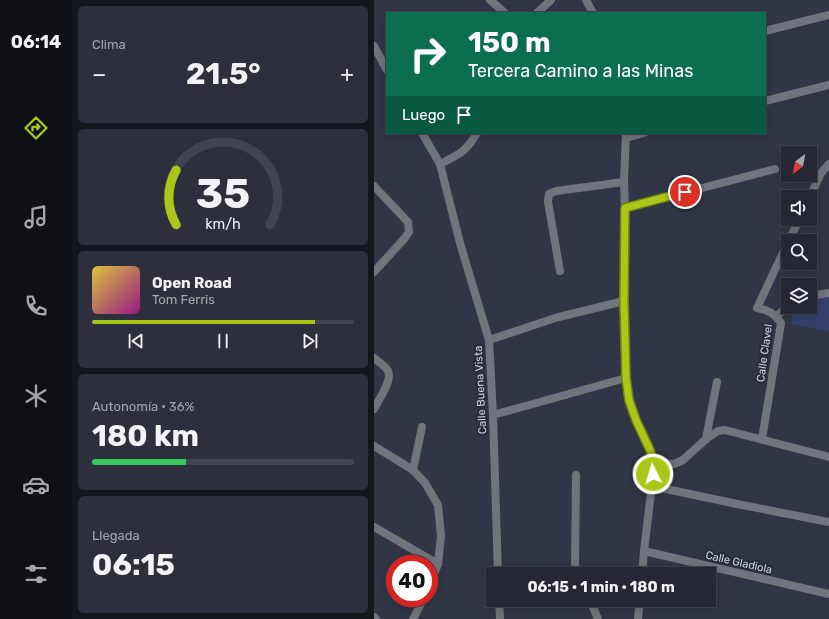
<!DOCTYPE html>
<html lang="es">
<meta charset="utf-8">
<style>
:root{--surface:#252834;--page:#2d303c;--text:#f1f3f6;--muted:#a3a6ac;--line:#42444f;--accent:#abc616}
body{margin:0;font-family:Rubik,sans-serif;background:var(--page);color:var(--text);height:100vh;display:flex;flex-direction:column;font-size:15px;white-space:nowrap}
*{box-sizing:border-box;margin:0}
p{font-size:13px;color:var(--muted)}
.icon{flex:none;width:22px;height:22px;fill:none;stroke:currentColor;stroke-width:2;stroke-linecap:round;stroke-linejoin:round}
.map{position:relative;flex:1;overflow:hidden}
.sheet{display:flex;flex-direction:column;gap:6px;padding:6px;background:#14161d;width:302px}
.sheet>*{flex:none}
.banner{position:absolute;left:12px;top:12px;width:380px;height:122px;border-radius:0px;box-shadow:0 2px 10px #0003,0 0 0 1px var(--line);background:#0b6e4f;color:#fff;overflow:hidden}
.needle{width:26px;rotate:212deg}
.buttons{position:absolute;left:407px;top:146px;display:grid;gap:8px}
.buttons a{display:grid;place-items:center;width:36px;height:36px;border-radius:0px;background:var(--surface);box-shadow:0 2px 10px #0003,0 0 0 1px var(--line);font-size:20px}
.speed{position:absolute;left:12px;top:555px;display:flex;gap:8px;font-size:20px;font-weight:700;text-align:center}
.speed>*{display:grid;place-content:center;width:52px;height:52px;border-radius:50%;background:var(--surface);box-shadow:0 2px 10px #0003,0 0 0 1px var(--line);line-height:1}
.speed .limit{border:6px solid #d22;background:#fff;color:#111}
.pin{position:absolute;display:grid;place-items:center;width:34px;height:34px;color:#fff;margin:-17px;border:2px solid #fff;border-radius:50%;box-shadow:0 1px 4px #0007}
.me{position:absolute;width:44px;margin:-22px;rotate:355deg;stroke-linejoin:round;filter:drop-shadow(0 0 3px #0008)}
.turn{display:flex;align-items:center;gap:14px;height:84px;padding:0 16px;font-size:18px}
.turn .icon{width:52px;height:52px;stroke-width:2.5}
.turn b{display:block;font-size:28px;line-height:34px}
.then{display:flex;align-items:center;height:38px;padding:0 16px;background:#0003;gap:8px;font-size:15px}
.big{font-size:30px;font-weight:700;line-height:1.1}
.sheet .tile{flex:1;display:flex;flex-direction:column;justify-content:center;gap:6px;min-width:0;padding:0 14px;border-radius:6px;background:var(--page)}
.sheet .dial{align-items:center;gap:0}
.dial svg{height:104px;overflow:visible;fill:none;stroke:var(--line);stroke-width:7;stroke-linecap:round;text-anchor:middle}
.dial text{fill:var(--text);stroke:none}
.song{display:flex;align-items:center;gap:12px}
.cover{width:48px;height:48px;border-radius:6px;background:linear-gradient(135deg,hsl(50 70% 55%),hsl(310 70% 35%))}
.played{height:4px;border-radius:2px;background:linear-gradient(90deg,var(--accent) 85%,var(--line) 85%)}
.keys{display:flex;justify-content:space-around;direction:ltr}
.heat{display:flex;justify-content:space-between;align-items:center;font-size:22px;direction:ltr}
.charge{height:6px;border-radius:3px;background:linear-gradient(90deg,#34c759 36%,var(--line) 0)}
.trip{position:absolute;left:112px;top:567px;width:230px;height:40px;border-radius:0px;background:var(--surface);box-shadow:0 2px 10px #0003,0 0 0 1px var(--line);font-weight:700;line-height:40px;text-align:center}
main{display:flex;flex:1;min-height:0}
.menu{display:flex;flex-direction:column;width:72px;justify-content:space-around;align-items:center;background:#0f1015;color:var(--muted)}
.menu .icon{width:28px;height:28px}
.menu .active{color:var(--accent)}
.menu b{font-size:18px;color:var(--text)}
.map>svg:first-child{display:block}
</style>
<main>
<nav class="menu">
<b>06:14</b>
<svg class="icon active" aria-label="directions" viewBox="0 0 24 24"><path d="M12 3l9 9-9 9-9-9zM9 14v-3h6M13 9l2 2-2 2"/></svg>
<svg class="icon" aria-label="music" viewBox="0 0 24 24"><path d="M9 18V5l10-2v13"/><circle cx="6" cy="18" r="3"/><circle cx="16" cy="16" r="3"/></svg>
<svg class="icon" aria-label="phone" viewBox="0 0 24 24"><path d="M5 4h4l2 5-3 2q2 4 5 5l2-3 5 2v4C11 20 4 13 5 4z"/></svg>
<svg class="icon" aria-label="climate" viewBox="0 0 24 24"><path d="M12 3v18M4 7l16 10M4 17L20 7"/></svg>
<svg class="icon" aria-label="car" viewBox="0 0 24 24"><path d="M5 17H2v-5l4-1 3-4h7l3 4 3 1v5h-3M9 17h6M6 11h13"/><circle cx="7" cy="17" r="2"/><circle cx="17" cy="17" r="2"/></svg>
<svg class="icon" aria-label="filters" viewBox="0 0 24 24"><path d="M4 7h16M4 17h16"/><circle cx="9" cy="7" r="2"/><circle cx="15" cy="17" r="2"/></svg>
</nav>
<section class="sheet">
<div class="tile"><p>Clima</p>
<div class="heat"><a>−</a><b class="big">21.5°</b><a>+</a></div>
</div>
<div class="tile dial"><svg viewBox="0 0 100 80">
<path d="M14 69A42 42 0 1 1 86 69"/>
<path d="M14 69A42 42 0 0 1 14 27" stroke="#abc616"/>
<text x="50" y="56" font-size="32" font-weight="700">35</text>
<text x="50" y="72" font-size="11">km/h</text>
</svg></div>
<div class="tile">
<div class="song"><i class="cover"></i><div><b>Open Road</b><p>Tom Ferris</p></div></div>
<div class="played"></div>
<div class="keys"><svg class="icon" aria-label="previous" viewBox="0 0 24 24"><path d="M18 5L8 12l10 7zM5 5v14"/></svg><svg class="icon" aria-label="pause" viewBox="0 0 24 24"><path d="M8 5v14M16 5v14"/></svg><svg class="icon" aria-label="next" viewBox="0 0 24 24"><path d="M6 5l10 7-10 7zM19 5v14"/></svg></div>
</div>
<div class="tile"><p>Autonomía · 36%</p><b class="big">180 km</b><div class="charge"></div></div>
<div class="tile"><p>Llegada</p><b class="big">06:15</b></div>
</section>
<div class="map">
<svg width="455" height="619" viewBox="0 0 455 619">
<rect width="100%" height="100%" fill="#313646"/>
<polygon fill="#34416b" points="455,295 455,331 417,324 420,307 436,307 436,298"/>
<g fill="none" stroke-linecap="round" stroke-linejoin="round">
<g stroke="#71747c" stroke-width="8">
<polyline points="116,0 131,13"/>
<polyline points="163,13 177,0"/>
<polyline points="391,31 455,15"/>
<polyline points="0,46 13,70"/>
<polyline points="391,101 455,85"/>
<path d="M48,133l18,31c18,-9 26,-12 37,-31"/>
<polyline points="252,138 270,133"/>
<polyline points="66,164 86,243 115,340 119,415 124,574"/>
<polyline points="0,186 34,222 35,232 30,239 0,272"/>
<polyline points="436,197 447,173 455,164"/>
<polyline points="251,208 401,169"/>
<polyline points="415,241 425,219"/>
<polyline points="186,271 174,202 175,194 182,191 250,182"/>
<polyline points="436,296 455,293"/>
<polyline points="403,316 414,305"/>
<polyline points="115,340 181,318 250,301"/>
<path d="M0,358c4,4 12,8 14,13 5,9 -10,30 -14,38"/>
<polyline points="119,415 252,378"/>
<polyline points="48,427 39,470 51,483 64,505 67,536 64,564 55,587"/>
<polyline points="332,439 335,423 343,382"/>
<path d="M388,439l19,-116c-7,-10 -13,-13 -24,-15l31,-66"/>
<polyline points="0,446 39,470"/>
<polyline points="280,462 300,464 309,460 332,439 344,431 351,430 455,457"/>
<polyline points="202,475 201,568 204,574"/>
<polyline points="278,486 363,504 455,522"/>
<polyline points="0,527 64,564"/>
<polyline points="270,551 455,594"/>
<polyline points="125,600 126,619"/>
<polyline points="216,600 224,619"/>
<polyline points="0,617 2,619"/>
<polyline points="39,619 50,598"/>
</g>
<g stroke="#71747c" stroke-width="8">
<polyline points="212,0 219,13"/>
<polyline points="252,133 250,182 251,208 250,301 252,378 255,400 262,420 276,450 280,462 277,493 270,551 268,574"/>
<polyline points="264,619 266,600"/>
</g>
</g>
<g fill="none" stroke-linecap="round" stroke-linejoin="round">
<g stroke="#6f810e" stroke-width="10">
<polyline id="route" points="279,474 280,462 276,450 262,420 255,400 252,378 250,301 251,208 311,192"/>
</g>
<use href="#route" stroke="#abc616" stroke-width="7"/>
</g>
<g text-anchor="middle" stroke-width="4" stroke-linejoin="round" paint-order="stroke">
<g font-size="11" fill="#d0d4de" stroke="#272c3b">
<text transform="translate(390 353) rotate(-82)" y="4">Calle Clavel</text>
<text transform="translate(106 390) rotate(-93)" y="4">Calle Buena Vista</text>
<text transform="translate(365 562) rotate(13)" y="4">Calle Gladiola</text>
</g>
</g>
</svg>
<div class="buttons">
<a><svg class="needle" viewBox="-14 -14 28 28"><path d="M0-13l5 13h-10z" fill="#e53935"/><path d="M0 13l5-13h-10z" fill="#a3a6ac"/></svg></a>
<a><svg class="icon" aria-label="sound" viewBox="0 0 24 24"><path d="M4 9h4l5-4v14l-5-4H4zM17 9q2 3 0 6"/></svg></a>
<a><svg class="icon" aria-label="search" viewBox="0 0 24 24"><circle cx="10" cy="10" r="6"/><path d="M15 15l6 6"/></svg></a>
<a><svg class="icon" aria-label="layers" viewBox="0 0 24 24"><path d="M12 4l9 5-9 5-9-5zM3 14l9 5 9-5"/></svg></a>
</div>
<div class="speed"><div class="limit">40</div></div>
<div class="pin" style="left:311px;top:192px;background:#d93025"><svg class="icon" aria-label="arrive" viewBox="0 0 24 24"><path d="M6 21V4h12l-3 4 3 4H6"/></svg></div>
<svg class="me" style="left:279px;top:474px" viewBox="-20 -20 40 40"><circle r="17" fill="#abc616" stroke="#fff" stroke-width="3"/><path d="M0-11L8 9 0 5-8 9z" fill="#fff"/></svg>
<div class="trip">06:15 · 1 min · 180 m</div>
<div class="banner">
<div class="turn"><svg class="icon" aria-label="right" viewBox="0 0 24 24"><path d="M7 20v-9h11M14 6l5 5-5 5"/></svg><div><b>150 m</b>Tercera Camino a las Minas</div></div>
<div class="then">Luego<svg class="icon" aria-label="arrive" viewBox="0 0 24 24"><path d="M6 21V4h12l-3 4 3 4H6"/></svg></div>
</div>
</div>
</main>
